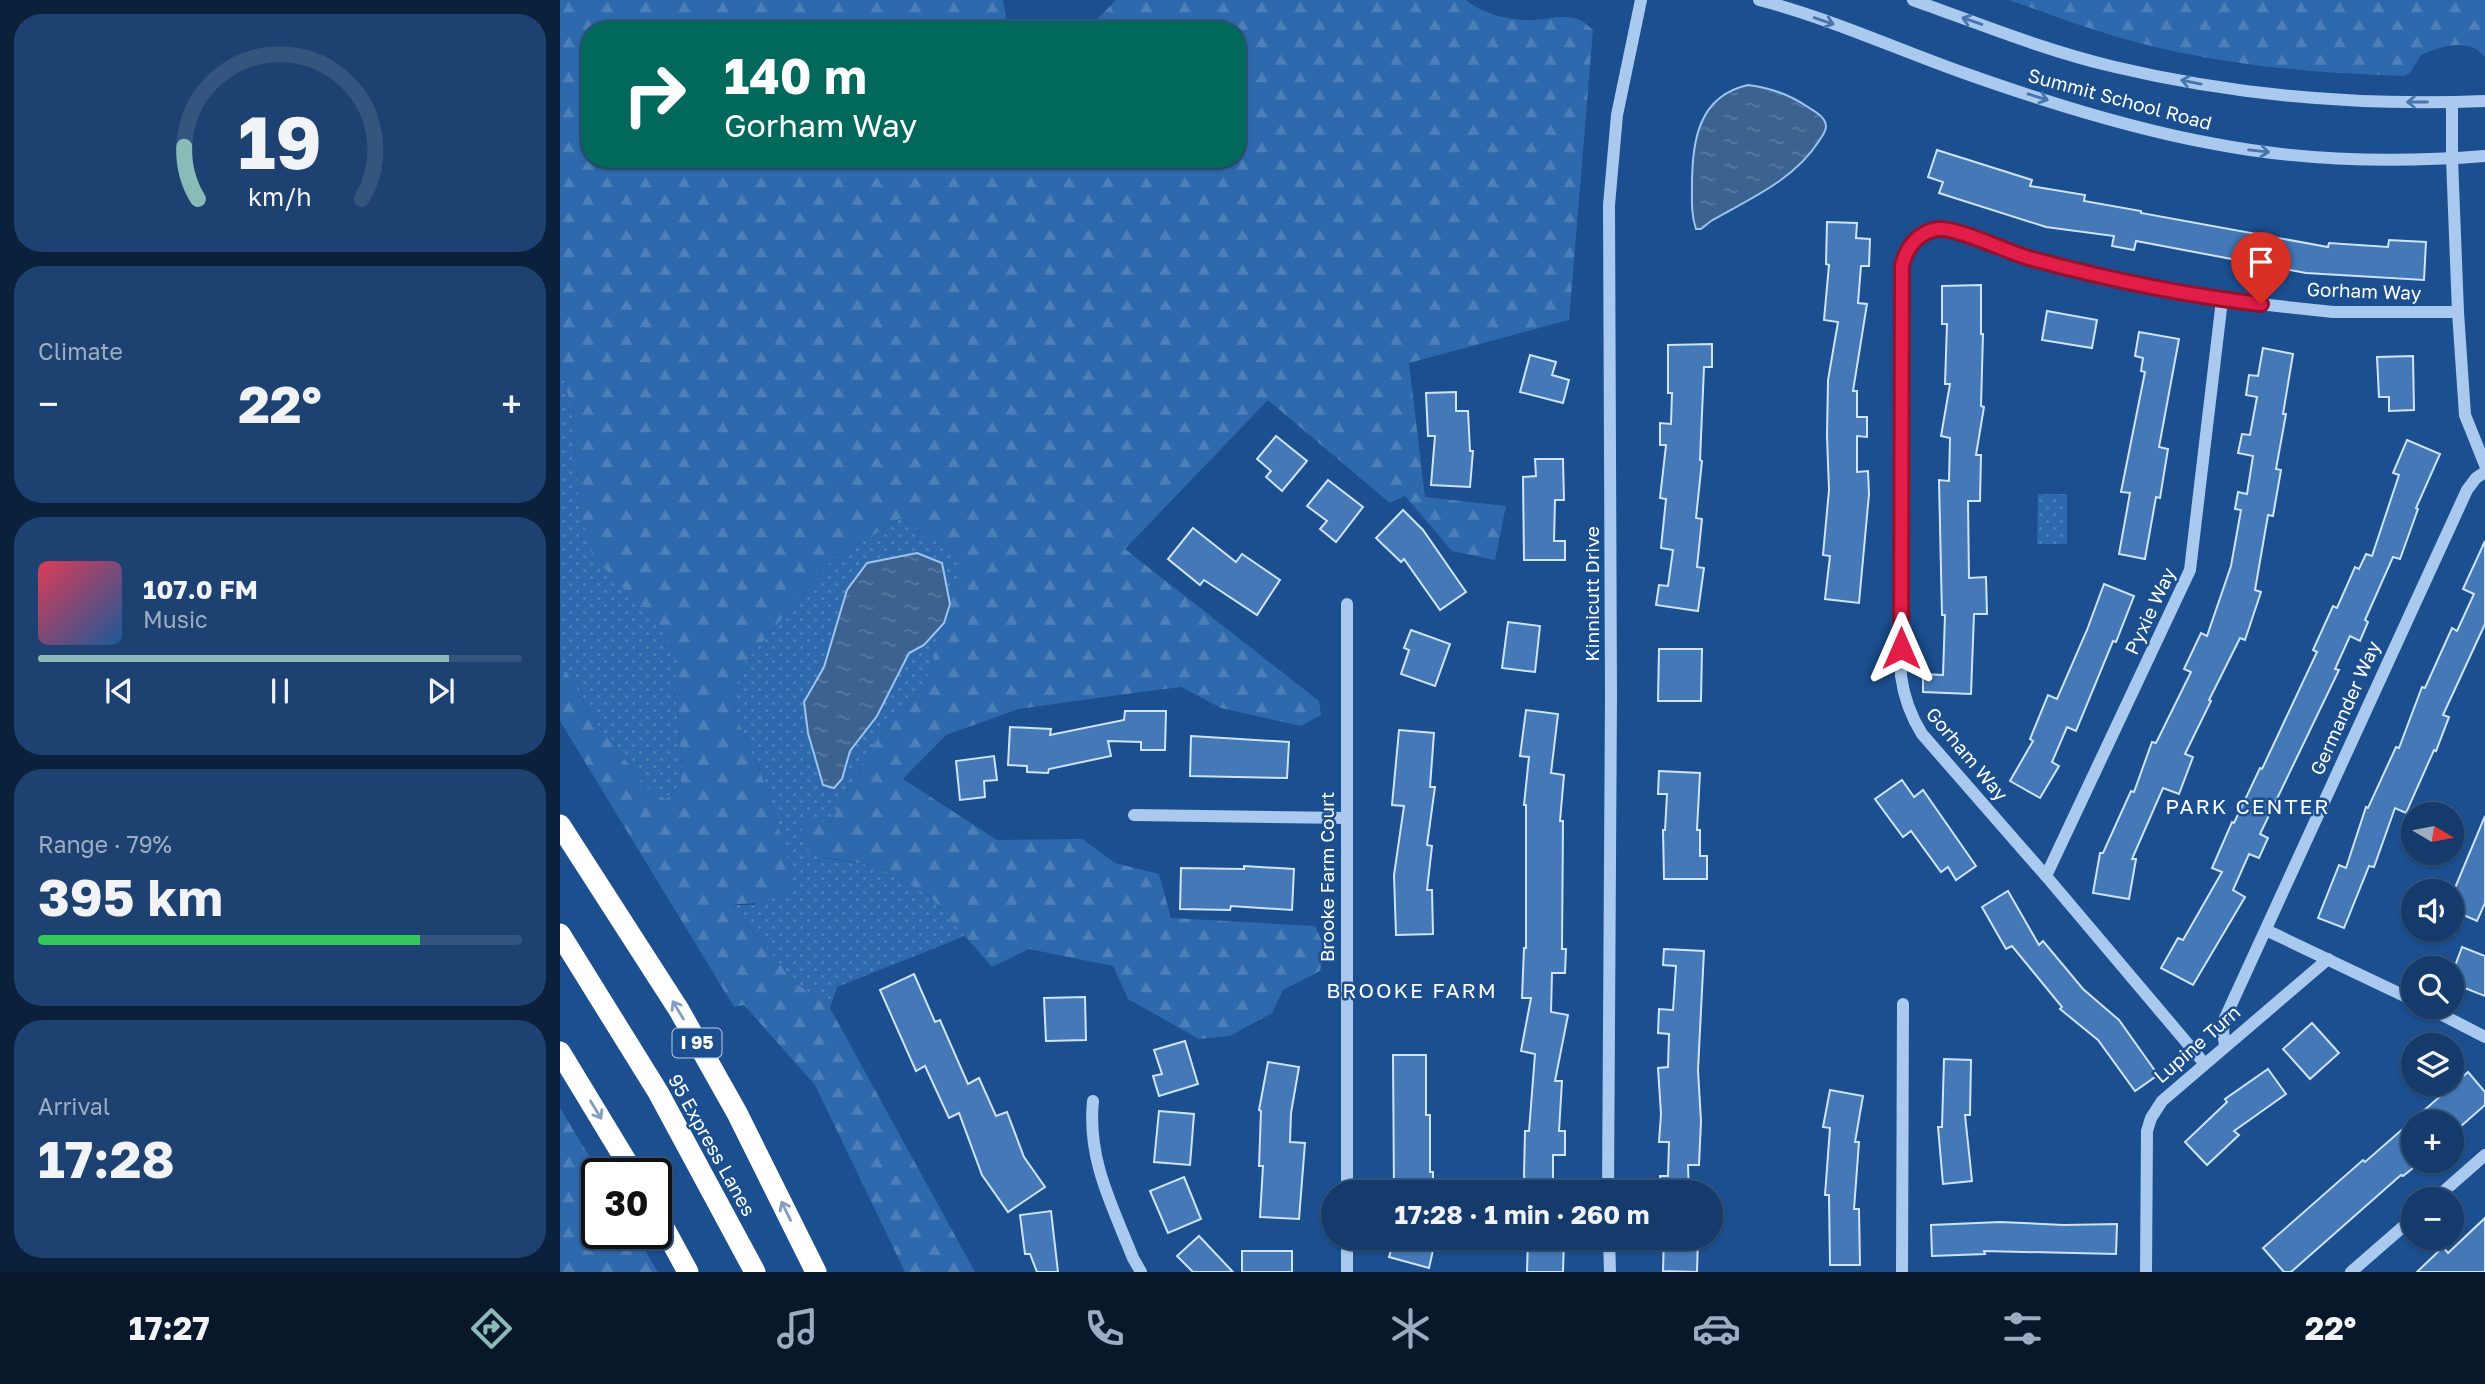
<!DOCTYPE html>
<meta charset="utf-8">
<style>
:root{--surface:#143b6b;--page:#1d4271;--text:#f1f3f6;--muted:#9dadc1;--line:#33557e;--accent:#8bbbb9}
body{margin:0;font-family:"Golos Text",sans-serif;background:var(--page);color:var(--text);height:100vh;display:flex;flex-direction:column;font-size:26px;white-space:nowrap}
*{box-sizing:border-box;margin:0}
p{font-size:23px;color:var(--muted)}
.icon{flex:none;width:38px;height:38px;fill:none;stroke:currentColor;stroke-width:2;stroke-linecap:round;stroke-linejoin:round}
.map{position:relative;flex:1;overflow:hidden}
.details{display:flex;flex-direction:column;gap:14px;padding:14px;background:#0b203b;width:560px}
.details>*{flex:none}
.hud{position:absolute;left:21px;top:21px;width:665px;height:147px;border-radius:28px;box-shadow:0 2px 5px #0004,0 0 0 2px var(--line);background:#00695c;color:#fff;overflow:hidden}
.needle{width:46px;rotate:100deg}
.controls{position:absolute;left:1841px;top:802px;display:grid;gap:14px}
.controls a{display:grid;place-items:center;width:63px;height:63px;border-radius:50%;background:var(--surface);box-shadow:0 2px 5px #0004,0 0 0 2px var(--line);font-size:35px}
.speed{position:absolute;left:21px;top:1158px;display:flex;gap:14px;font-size:35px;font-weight:700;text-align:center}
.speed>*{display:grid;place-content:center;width:91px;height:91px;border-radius:50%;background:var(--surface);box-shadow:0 2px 5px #0004,0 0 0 2px var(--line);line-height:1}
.speed .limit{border:4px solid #111;border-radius:10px;background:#fff;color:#111}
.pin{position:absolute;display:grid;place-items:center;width:60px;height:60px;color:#fff;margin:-72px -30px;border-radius:50% 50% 50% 0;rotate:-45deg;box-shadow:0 0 7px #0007}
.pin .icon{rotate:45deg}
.me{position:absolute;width:77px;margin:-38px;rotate:0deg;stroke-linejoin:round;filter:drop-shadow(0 0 5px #0008)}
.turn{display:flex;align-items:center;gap:24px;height:147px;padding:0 28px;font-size:32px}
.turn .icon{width:91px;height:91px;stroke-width:2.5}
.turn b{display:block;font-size:49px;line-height:60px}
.big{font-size:52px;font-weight:700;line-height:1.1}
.details .card{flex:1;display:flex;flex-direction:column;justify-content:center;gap:10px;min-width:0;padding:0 24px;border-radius:28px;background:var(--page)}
.details .dial{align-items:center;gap:0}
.dial svg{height:182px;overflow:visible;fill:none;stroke:var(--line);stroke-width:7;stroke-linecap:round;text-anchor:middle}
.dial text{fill:var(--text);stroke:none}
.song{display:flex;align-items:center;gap:21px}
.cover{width:84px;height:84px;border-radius:10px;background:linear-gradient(135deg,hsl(350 70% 55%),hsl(210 70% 35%))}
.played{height:7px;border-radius:4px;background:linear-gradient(90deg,var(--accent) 85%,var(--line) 85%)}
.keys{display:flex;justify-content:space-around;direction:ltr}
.heat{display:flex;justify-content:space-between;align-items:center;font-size:38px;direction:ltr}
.charge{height:10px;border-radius:5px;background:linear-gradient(90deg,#34c759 79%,var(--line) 0)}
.trip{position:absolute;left:761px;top:1180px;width:402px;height:70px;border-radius:35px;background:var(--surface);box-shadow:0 2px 5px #0004,0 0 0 2px var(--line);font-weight:700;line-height:70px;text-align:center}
.menu{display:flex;height:112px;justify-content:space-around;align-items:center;background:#08182b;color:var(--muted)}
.menu .icon{width:49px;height:49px}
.menu .on{color:var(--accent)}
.menu b{font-size:32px;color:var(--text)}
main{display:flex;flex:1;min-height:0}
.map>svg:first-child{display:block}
</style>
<main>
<section class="details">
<div class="card dial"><svg viewBox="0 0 100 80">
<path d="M14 69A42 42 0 1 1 86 69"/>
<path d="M14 69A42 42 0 0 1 8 46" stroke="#8bbbb9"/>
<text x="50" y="56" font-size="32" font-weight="700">19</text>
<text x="50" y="72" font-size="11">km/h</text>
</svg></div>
<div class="card"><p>Climate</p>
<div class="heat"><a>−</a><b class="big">22°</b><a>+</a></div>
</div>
<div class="card">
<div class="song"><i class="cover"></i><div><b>107.0 FM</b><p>Music</p></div></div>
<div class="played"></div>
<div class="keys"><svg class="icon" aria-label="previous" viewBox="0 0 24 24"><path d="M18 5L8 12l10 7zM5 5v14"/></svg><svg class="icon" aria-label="pause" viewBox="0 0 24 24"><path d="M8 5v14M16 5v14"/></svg><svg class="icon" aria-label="next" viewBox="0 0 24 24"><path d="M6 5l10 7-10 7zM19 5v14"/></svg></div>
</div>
<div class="card"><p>Range · 79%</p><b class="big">395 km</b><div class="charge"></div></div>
<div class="card"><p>Arrival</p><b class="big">17:28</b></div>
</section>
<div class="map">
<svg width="1925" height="1272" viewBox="0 0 1925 1272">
<defs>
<pattern id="grass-dots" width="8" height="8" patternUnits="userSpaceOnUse" patternTransform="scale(1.75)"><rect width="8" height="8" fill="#2e69ad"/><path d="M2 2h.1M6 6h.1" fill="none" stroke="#4d80b9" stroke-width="1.8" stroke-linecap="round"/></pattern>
<pattern id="forest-firs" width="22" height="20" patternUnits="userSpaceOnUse" patternTransform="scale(1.75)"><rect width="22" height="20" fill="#2e69ad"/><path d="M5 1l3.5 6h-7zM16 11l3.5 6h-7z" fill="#4d80b9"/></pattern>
<pattern id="water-ripples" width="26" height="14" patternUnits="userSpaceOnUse" patternTransform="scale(1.75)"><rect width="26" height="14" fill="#3c6290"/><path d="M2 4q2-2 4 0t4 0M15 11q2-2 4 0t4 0" fill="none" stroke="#597aa1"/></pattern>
</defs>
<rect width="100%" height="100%" fill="#1b4f8f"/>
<g fill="url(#grass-dots)">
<polygon points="0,368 12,408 20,511 69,593 102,630 119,660 115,685 122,768 120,785 105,799 89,790 38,725 0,661"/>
<polygon points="1478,494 1507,494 1507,544 1477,544"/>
<polygon points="340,519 404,560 390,604 382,563 287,590 264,667 244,702 282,779 289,751 317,716 349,653 364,645 384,623 365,685 312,746 270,823 239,819 264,858 316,866 369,895 405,936 277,987 270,1008 236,983 170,905 194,905 231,870 208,791 176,716 174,697 181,667 273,559"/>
</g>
<g fill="url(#forest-firs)">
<path d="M0,0h443l4,23 4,7h-421v129h647v-129h-150l29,-30h350c16,14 48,22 69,20 13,-1 33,-6 45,0 5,2 9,7 13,10l-24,290 -160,43 16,134 81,9 -11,54 -43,-9 -47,-55 -15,7 -122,-103 -143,149 194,152 2,14 -20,11 -80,-18 -40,-21 -63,8 -99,14 -73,26 -43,44 94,61 85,-1 33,24 44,11 12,44 144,8 10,22 -5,23 -37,19 -11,23 -42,23 -31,3 -71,-40 -15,-33 -84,-17 -37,18 -63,-72 -53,-29 -66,-11 -12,-37 32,5 42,-77 53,-61 38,-125 -63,-41 -67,40 -92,108 -7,30 2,19 32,75 23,79 -2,18c-20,18 -35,14 -59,17l66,78 34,25 145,264h-70l-90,-187 -71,-80 -10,2 -174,-286v-60l38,64 51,65 17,9 14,-14 2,-17 -7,-83 4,-25 -17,-30 -69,-74 -13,-45 -8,-103 -12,-40z"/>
<path d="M1449,0h476v57c-15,-20 -44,-11 -64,-2l-11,18 -6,3c-98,-3 -195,-12 -290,-40 -35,-10 -70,-24 -105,-36z"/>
<polygon points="0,1108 40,1174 37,1174 37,1234 75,1234 98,1272 0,1272"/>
</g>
<g fill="url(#water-ripples)" stroke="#9cc4f0" stroke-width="2">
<path d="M1188,85c23,3 40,9 60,22 7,5 17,9 18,19 0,6 -4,10 -7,15 -25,39 -68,57 -108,80l-10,8h-5c-5,-14 -4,-29 -4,-44 0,-43 6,-89 56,-100z"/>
<polygon points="357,553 382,563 390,604 384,623 364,645 349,653 317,716 290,751 282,779 274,788 263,785 248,733 244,702 264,667 287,590 307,563"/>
</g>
<g fill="#4478b7" stroke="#cfe3fa" stroke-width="2">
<polygon points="1377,150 1472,180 1470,186 1525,195 1524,201 1581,211 1581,213 1768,247 1769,243 1828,247 1829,240 1866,242 1864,280 1746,273 1576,241 1574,250 1552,246 1554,236 1486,227 1379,193 1383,182 1368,177"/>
<polygon points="1267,222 1297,223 1296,238 1310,239 1309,266 1301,266 1298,303 1307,304 1293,391 1297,391 1297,417 1307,417 1307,437 1297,436 1297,472 1308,471 1309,494 1299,603 1265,599 1270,556 1263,555 1269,490 1267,436 1268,380 1278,322 1264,320 1269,265 1266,264"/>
<polygon points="1421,285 1421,334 1423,334 1421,406 1424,407 1416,455 1421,455 1420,501 1408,501 1409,578 1426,577 1427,614 1414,614 1411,694 1363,692 1363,674 1383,675 1385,615 1382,615 1379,480 1389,481 1390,438 1381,436 1390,384 1385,384 1387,324 1382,324 1382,286"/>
<polygon points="1487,311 1537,320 1532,348 1482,340"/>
<polygon points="1579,332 1619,339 1599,447 1608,449 1600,498 1596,497 1585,559 1559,554 1570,493 1561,492 1585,372 1581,371 1583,358 1575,356"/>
<polygon points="1152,344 1152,367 1144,367 1140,460 1142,461 1136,518 1142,519 1137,567 1144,568 1138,611 1096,605 1099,585 1108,586 1113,550 1101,548 1106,499 1100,498 1106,445 1100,445 1100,423 1111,424 1112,393 1108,393 1108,345"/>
<polygon points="1703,348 1733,354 1723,414 1726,414 1716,469 1721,470 1713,516 1708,515 1695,590 1701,592 1685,640 1680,638 1649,700 1651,701 1625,754 1633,757 1619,794 1603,788 1572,859 1576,859 1569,899 1533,893 1540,853 1543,853 1571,791 1574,792 1592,742 1596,743 1631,672 1624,669 1641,633 1647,636 1671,566 1681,510 1675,509 1678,492 1687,494 1693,456 1678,453 1682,434 1690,435 1697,397 1686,395 1689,375 1698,376"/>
<polygon points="970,355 996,362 992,375 1009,380 1003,403 960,392"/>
<polygon points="1853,356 1854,410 1829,411 1829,397 1819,397 1817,357"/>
<polygon points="896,392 896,411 908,411 910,451 913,451 910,487 871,485 875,436 868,436 866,393"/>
<polygon points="716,436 747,461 722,491 706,477 711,471 697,459"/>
<polygon points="1847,440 1880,454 1856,508 1858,509 1840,559 1833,557 1805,620 1808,622 1800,641 1790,636 1775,669 1779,670 1700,834 1708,838 1699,858 1689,854 1673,890 1685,897 1633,985 1601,968 1618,938 1623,940 1662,872 1652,868 1672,822 1674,823 1700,768 1702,769 1757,652 1753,650 1773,606 1777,608 1795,567 1799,569 1806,554 1812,556 1839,475 1833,473"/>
<polygon points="975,459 1003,459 1004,500 995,500 994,541 1005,541 1005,560 964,560 963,477 976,476"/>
<polygon points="768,480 803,507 776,542 760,529 767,521 747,506"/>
<polygon points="843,510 863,530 906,592 880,610 844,559 841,562 816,538"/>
<polygon points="633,528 676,562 682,554 720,580 697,615 644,580 640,585 608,559"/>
<polygon points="1925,541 1925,624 1883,715 1889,717 1876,751 1874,750 1846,813 1835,808 1814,867 1809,866 1784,928 1758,918 1779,865 1786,868 1806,807 1808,808 1836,747 1839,748 1862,687 1865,688 1892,628 1897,631 1914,594 1903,589"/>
<polygon points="1544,584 1574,596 1556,642 1553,641 1516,731 1507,727 1492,762 1499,766 1480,798 1450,781 1473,741 1470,739 1488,695 1497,699 1527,630"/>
<polygon points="948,622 980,626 975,672 942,668"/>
<polygon points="851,630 890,644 875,686 841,674 849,650 844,648"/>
<polygon points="1099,649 1142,649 1141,701 1098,701"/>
<polygon points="966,710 998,714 991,773 1004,775 1000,821 1003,821 1002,949 1006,949 1005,973 992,973 991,1012 1008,1015 995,1081 1002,1081 999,1131 1005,1131 1005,1155 993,1155 993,1192 966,1192 964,1175 965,1131 969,1131 975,1054 961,1051 971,998 962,998 964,948 966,948 966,805 964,805 969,757 960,756"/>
<polygon points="565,711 606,711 605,750 581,750 581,742 548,741 551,756 489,769 488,773 467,772 467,766 448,765 450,727 491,729 490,735 564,720"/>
<polygon points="839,730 874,733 870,787 875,787 867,845 872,846 867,890 872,890 873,934 836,935 834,875 844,806 832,805"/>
<polygon points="631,736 729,742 727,778 630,776"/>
<polygon points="434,756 437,780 424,781 425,797 400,800 396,761"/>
<polygon points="1099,771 1140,773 1137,830 1140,830 1140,856 1147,856 1147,879 1104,879 1103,830 1105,830 1107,794 1098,794"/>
<polygon points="1342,780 1354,797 1363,790 1416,866 1396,880 1388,867 1381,872 1351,831 1343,837 1315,799"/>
<polygon points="1925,816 1925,903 1917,921 1892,910 1892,895"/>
<polygon points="684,866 734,869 732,910 671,906 670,910 620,909 621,868 684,869"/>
<polygon points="1448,891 1479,945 1483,941 1523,989 1559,1020 1598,1075 1575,1091 1538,1040 1500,1009 1502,1007 1452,946 1446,949 1422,907"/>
<polygon points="1902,947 1925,956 1925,996 1892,983 1892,974"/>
<polygon points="1104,949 1144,951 1138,1070 1141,1121 1139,1165 1128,1165 1129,1192 1101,1192 1100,1176 1108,1176 1109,1142 1099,1142 1101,1114 1098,1068 1108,1067 1109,1034 1098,1033 1099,1009 1113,1010 1116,966 1103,965"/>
<polygon points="354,974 375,1022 380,1020 408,1084 419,1078 436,1116 447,1112 464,1157 485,1187 448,1212 422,1175 399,1113 389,1118 365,1066 356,1071 320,990"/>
<polygon points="525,997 526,1040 486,1041 484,998"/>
<polygon points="1752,1023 1779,1053 1750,1079 1723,1049"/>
<polygon points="625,1041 638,1084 599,1096 593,1076 602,1074 594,1050"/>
<polygon points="833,1055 866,1055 866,1115 870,1115 870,1172 873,1172 873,1192 834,1192"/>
<polygon points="1384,1059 1411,1060 1410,1115 1405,1115 1412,1181 1383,1184 1378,1127 1382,1127"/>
<polygon points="708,1062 739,1067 731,1113 730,1142 745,1143 739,1219 700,1217 703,1166 699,1166 701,1111 699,1110"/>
<polygon points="1708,1069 1726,1094 1674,1131 1679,1135 1647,1165 1625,1142 1667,1102 1665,1099"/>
<polygon points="1908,1072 1925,1092 1925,1105 1892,1134 1892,1122 1853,1122 1853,1168 1843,1176 1841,1175 1731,1272 1724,1272 1703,1248 1803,1160 1805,1162"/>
<polygon points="1270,1090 1303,1096 1295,1142 1299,1142 1294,1209 1299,1209 1300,1265 1270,1265 1269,1195 1265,1195 1270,1128 1263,1127"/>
<polygon points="599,1111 634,1114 630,1165 594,1162"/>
<polygon points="624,1177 641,1219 608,1233 590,1191"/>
<polygon points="491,1211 498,1272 477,1272 470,1254 465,1254 460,1215"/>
<polygon points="1925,1218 1925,1272 1857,1272 1883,1247 1888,1253"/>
<polygon points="1440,1222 1504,1225 1557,1224 1556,1254 1424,1251 1425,1254 1372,1256 1371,1225"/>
<polygon points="639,1236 673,1272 633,1272 617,1256"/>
<polygon points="835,1237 876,1237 869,1268 829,1257"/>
<polygon points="1104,1237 1138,1237 1137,1272 1103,1271"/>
<polygon points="968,1238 1004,1239 1003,1272 967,1272"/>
<rect x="682" y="1251" width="50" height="21"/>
</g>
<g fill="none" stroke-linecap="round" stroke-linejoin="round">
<g stroke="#a9c9ee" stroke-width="12">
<path d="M1199,0c70,18 137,49 205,73 79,28 168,56 251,71 88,17 180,19 270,12"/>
<path d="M1353,0c67,24 133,51 202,67 122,29 245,39 370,34"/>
<polyline points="1892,102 1892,159 1898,312 1905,415 1925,465"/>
<polyline points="574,815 787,818"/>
<polyline points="1486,876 1630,570 1662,300"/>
<polyline points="1706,930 1853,1000"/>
<polyline points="1865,1006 1925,1037"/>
<polyline points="1665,1045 1663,1032 1665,1018 1907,490 1916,478 1925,472"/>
<path d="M1644,1063l-158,-187 -124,-142c-12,-19 -18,-36 -21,-58l1,-411 4,-13 8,-11 14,-9 21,-3 76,28 59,16 138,27 111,12h125"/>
<path d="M533,1101c-6,58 19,104 40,157l8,14"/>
<polyline points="787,1192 787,604"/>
<polyline points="1048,1192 1051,695 1049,205 1057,115 1081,0"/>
<polyline points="1875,1199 1925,1155"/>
<polyline points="787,1237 787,1272"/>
<polyline points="1049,1237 1050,1272"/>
<polyline points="1342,1272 1343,1004"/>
<polyline points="1586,1272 1587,1131 1591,1118 1602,1101 1768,959"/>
<polyline points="1791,1272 1853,1218"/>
</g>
<g stroke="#fff" stroke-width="21">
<polyline points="0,825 119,1010 177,1113 256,1272"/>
<polyline points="0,934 98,1092 195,1272"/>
<polyline points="0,1052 74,1174"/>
<polyline points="96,1213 128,1272"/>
</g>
</g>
<defs><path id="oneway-shaft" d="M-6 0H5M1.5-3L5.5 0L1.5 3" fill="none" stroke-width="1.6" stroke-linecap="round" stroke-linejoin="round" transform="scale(1.75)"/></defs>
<g stroke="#4674ac">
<use href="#oneway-shaft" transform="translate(1264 21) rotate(19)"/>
<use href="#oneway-shaft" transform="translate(1412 21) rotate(-161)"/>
<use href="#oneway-shaft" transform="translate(1631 82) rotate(-169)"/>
<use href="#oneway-shaft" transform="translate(1478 97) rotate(17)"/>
<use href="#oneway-shaft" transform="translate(1857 102) rotate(-180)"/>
<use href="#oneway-shaft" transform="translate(1699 151) rotate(6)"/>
</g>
<g stroke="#829ec1">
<use href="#oneway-shaft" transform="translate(118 1010) rotate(-121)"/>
<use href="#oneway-shaft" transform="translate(36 1110) rotate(59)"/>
<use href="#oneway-shaft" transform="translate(226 1211) rotate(-116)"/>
</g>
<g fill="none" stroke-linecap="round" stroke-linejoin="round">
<g stroke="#92132f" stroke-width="18">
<path id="route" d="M1341,648l1,-383c5,-18 16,-33 36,-36 19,-2 69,23 91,29 77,21 153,37 232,46"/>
</g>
<use href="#route" stroke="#e11d48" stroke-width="12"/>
</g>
<g text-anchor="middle" stroke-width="5" stroke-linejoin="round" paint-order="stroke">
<rect fill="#1b4f8f" stroke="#bbcadd" stroke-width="2" x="112.5" y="1028.5" width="49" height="29" rx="5"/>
<g font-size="18" font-weight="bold" fill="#fff">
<text x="137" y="1049">I 95</text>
</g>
<g font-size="19" fill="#fff" stroke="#1b4f8f">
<text transform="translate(1560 99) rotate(15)" y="7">Summit School Road</text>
<text transform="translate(1804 291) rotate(2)" y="7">Gorham Way</text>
<text transform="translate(1032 594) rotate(-90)" y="7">Kinnicutt Drive</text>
<text transform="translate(1590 611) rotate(-65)" y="7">Pyxie Way</text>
<text transform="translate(1785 708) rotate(-66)" y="7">Germander Way</text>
<text transform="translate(1407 754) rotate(50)" y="7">Gorham Way</text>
<text transform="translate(767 877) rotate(-90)" y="7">Brooke Farm Court</text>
<text transform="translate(1637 1044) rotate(-41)" y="7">Lupine Turn</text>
<text transform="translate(152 1145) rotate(61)" y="7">95 Express Lanes</text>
</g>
<g font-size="21" letter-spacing="2" fill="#fff" stroke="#1b4f8f">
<text x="1688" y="814">PARK CENTER</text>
<text x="852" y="998">BROOKE FARM</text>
</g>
</g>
</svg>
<div class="controls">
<a><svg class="needle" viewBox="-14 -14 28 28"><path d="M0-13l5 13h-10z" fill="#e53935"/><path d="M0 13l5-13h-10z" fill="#9dadc1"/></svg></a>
<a><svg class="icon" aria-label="sound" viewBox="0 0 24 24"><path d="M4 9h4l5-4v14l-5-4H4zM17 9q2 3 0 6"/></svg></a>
<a><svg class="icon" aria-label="search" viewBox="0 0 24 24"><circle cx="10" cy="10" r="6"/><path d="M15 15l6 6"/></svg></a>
<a><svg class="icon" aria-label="layers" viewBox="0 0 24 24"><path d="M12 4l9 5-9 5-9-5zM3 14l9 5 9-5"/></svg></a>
<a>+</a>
<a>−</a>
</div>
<div class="speed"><div class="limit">30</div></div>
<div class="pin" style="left:1701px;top:304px;background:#d93025"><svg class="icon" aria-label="arrive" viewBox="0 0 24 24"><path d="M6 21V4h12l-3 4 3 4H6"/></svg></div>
<svg class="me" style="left:1341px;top:648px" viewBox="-20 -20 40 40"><path d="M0-17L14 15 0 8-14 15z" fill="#e11d48" stroke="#fff" stroke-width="4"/></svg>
<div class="trip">17:28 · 1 min · 260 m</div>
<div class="hud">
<div class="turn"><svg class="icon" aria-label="right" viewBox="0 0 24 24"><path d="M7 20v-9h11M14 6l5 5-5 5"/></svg><div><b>140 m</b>Gorham Way</div></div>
</div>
</div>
</main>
<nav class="menu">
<b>17:27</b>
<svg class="icon on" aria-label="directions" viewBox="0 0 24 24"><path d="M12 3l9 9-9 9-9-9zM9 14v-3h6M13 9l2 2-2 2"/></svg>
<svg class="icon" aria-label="music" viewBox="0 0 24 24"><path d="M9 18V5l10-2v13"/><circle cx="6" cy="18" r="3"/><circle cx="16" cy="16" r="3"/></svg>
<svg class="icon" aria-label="phone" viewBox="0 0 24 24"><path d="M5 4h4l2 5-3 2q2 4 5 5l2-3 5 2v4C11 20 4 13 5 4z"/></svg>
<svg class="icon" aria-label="climate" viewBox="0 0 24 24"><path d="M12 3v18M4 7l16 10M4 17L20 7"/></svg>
<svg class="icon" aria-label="car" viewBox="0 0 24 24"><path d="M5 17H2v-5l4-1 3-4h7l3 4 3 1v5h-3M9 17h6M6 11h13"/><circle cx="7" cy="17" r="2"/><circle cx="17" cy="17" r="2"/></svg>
<svg class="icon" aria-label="filters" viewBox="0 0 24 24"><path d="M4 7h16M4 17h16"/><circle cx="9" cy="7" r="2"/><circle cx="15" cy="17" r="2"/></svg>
<b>22°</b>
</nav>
